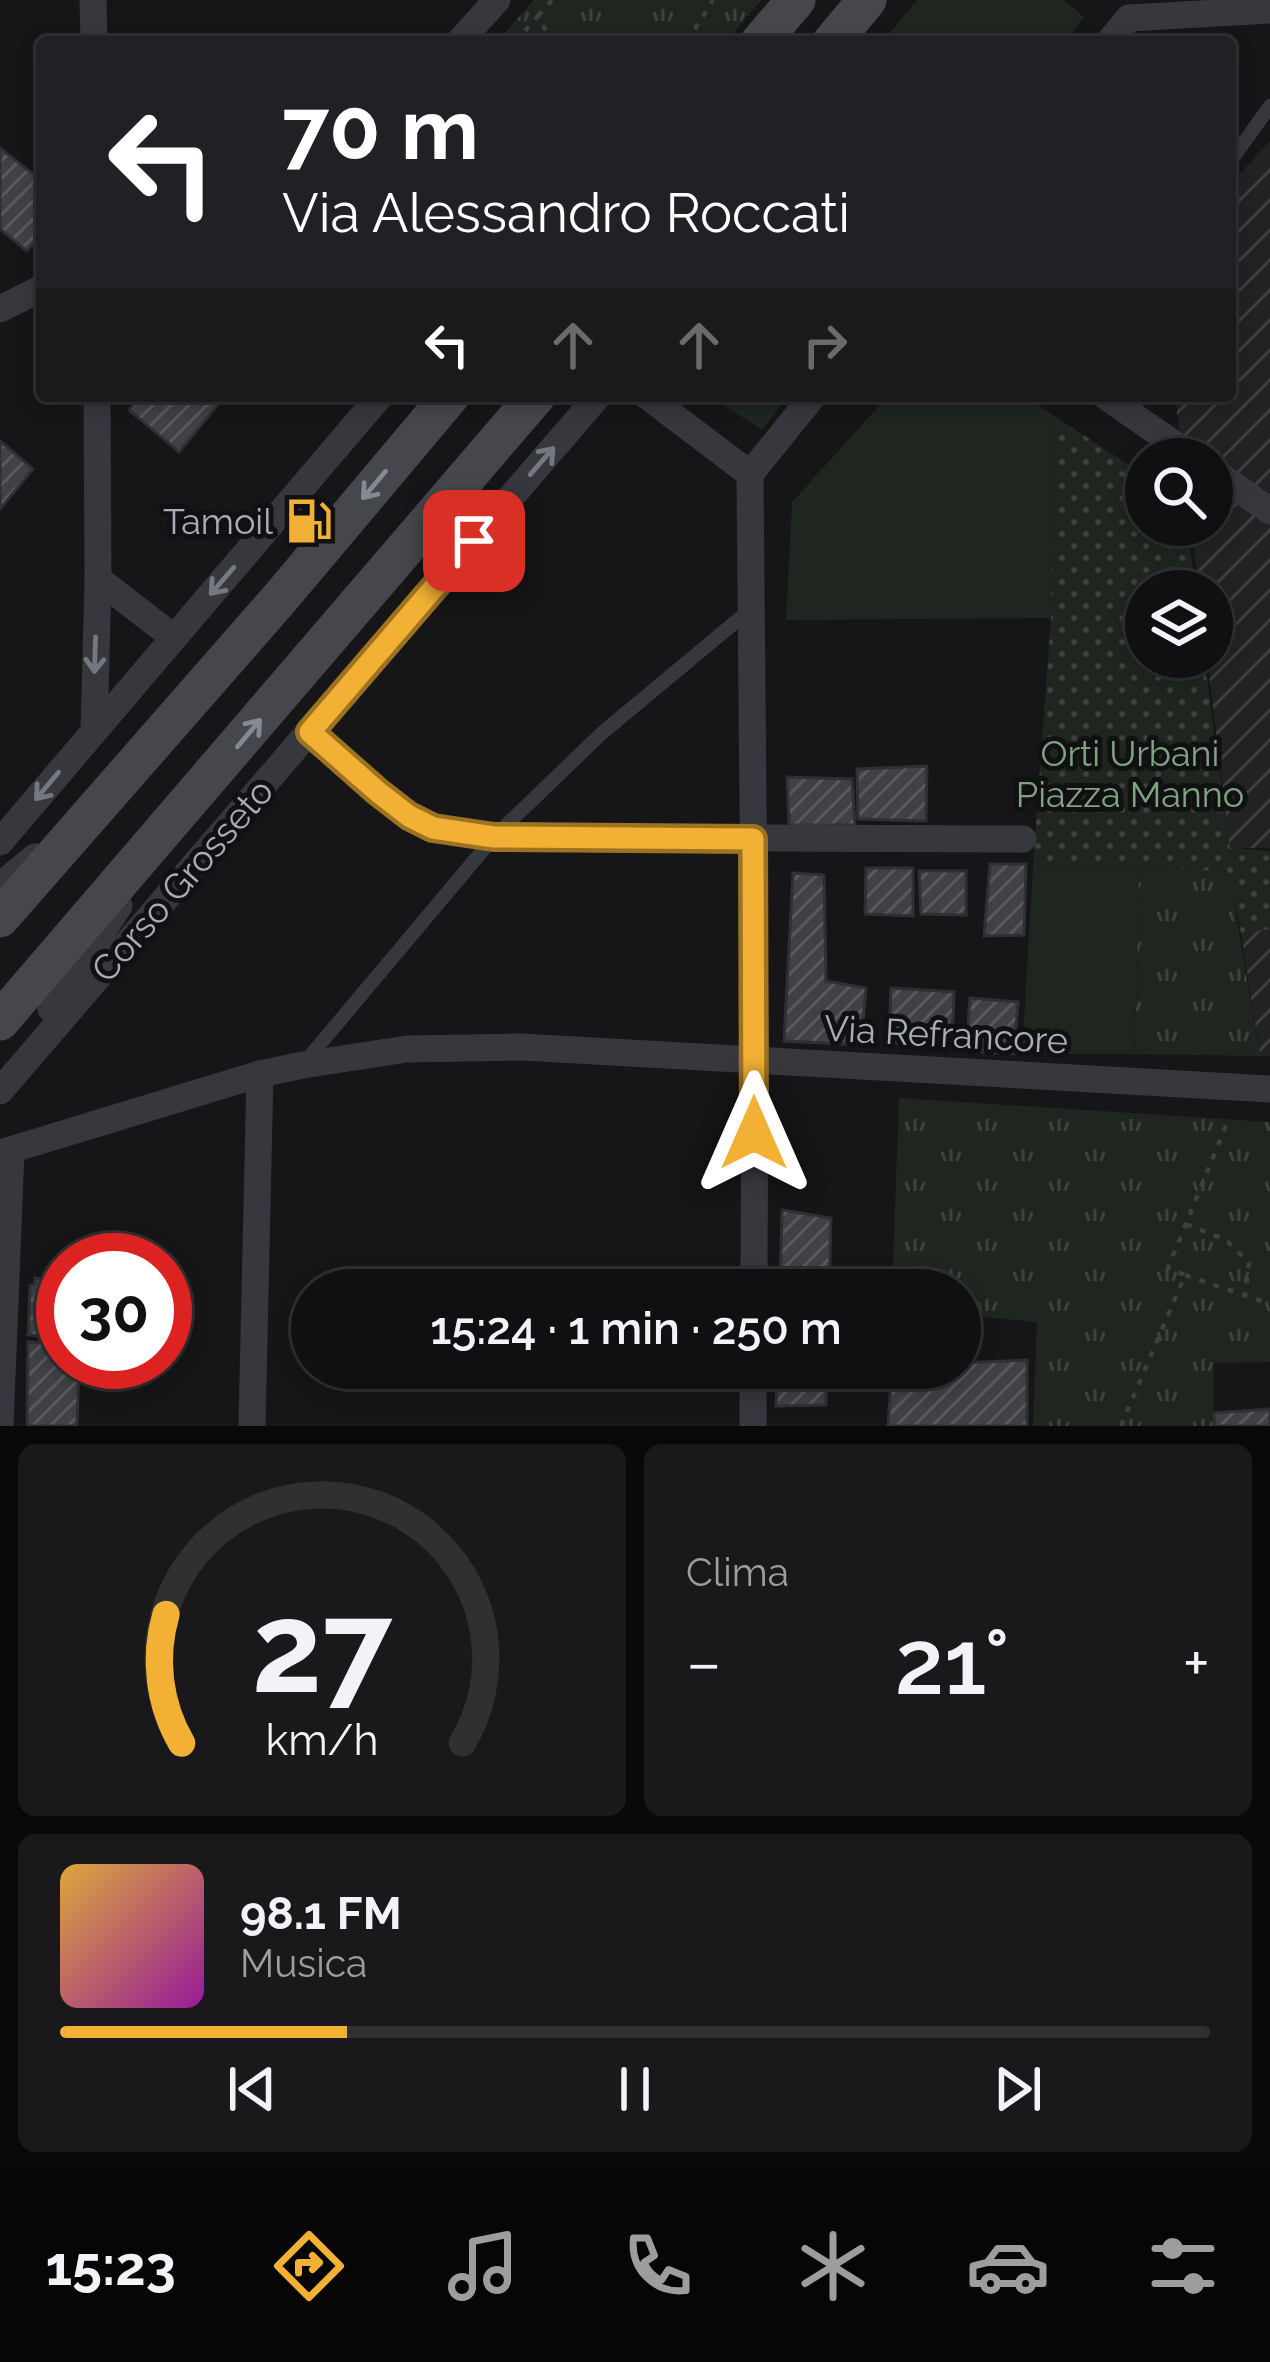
<!DOCTYPE html>
<html lang="it">
<meta charset="utf-8">
<style>
:root{--surface:#101012;--page:#19191b;--text:#f1f3f6;--muted:#9c9d9f;--line:#303032;--accent:#f2b134}
body{margin:0;font-family:Raleway,sans-serif;background:var(--page);color:var(--text);height:100vh;display:flex;flex-direction:column;font-size:45px;white-space:nowrap}
*{box-sizing:border-box;margin:0}
p{font-size:39px;color:var(--muted)}
.icon{flex:none;width:66px;height:66px;fill:none;stroke:currentColor;stroke-width:2;stroke-linecap:round;stroke-linejoin:round}
.map{position:relative;height:1426px;overflow:hidden}
.panel{display:flex;flex-direction:column;gap:18px;padding:18px;background:#09090a;flex:1}
.panel>*{flex:none}
.banner{position:absolute;left:36px;top:36px;width:1200px;height:366px;border-radius:12px;box-shadow:0 6px 18px #0003,0 0 0 3px var(--line);background:#202124;color:#fff;overflow:hidden}
.fabs{position:absolute;left:1125px;top:438px;display:grid;gap:24px}
.fabs a{display:grid;place-items:center;width:108px;height:108px;border-radius:50%;background:var(--surface);box-shadow:0 6px 18px #0003,0 0 0 3px var(--line);font-size:60px}
.speed{position:absolute;left:36px;top:1233px;display:flex;gap:24px;font-size:60px;font-weight:700;text-align:center}
.speed>*{display:grid;place-content:center;width:156px;height:156px;border-radius:50%;background:var(--surface);box-shadow:0 6px 18px #0003,0 0 0 3px var(--line);line-height:1}
.speed .limit{border:18px solid #d22;background:#fff;color:#111}
.pin{position:absolute;display:grid;place-items:center;width:102px;height:102px;color:#fff;margin:-51px;border-radius:24px;box-shadow:0 6px 18px #0006}
.me{position:absolute;width:132px;margin:-66px;rotate:0deg;stroke-linejoin:round;filter:drop-shadow(0 0 9px #0008)}
.turn{display:flex;align-items:center;gap:42px;height:252px;padding:0 48px;font-size:54px}
.turn .icon{width:156px;height:156px;stroke-width:2.5}
.turn b{display:block;font-size:84px;line-height:102px}
.lanes{display:flex;align-items:center;height:114px;padding:0 48px;background:#0003;justify-content:center;gap:60px;direction:ltr}
.lanes .off{opacity:.35}
.big{font-size:90px;font-weight:600;line-height:1.1}
.panel .tile{flex:1;display:flex;flex-direction:column;justify-content:center;gap:18px;min-width:0;padding:0 42px;border-radius:18px;background:var(--page)}
.panel .dial{align-items:center;gap:0}
.dial svg{height:312px;overflow:visible;fill:none;stroke:var(--line);stroke-width:7;stroke-linecap:round;text-anchor:middle}
.dial text{fill:var(--text);stroke:none}
.song{display:flex;align-items:center;gap:36px}
.cover{width:144px;height:144px;border-radius:18px;background:linear-gradient(135deg,hsl(40 70% 55%),hsl(300 70% 35%))}
.played{height:12px;border-radius:6px;background:linear-gradient(90deg,var(--accent) 25%,var(--line) 25%)}
.keys{display:flex;justify-content:space-around;direction:ltr}
.heat{display:flex;justify-content:space-between;align-items:center;font-size:66px;direction:ltr}
.panel .tiles{flex:1;display:grid;gap:18px;grid-template-columns:1fr 1fr}
.tile:last-child{grid-column:span 2}
.trip{position:absolute;left:291px;top:1269px;width:690px;height:120px;border-radius:60px;background:var(--surface);box-shadow:0 6px 18px #0003,0 0 0 3px var(--line);font-weight:600;line-height:120px;text-align:center}
.tabs{display:flex;height:192px;justify-content:space-around;align-items:center;background:#060607;color:var(--muted)}
.tabs .icon{width:84px;height:84px}
.tabs .on{color:var(--accent)}
.tabs b{font-size:54px;color:var(--text)}
.map>svg:first-child{display:block}
</style>
<div class="map">
<svg width="1270" height="1426" viewBox="0 0 1270 1426">
<defs>
<pattern id="industrial-furrows" width="10" height="10" patternUnits="userSpaceOnUse" patternTransform="scale(3)"><rect width="10" height="10" fill="#222225"/><path d="M-1 1l2-2M0 10L10 0M9 11l2-2" fill="none" stroke="#3f3f43"/></pattern>
<pattern id="park-tufts" width="24" height="20" patternUnits="userSpaceOnUse" patternTransform="scale(3)"><rect width="24" height="20" fill="#1e261f"/><path d="M3 7l-1-3M5 7V3M7 7l1-3M15 17l-1-3M17 17v-4M19 17l1-3" fill="none" stroke="#3c433d"/></pattern>
<pattern id="garden-dots" width="8" height="8" patternUnits="userSpaceOnUse" patternTransform="scale(3)"><rect width="8" height="8" fill="#1e261f"/><path d="M2 2h.1M6 6h.1" fill="none" stroke="#3c433d" stroke-width="1.8" stroke-linecap="round"/></pattern>
<pattern id="building-hatch" width="6" height="6" patternUnits="userSpaceOnUse" patternTransform="scale(3)"><rect width="6" height="6" fill="#404145"/><path d="M-1 1l2-2M0 6l6-6M5 7l2-2" fill="none" stroke="#595a5e"/></pattern>
</defs>
<rect width="100%" height="100%" fill="#161618"/>
<g fill="url(#industrial-furrows)">
<polygon points="1270,142 1270,848 1230,848 1207,657 1212,657 1212,591 1199,591 1191,525 1212,525 1212,459 1183,459 1175,396 1230,396 1230,183"/>
<polygon points="1270,929 1270,1056 1260,1056 1241,933"/>
</g>
<g fill="#1e261f">
<polygon points="917,0 1064,0 1084,17 1065,42 882,42"/>
<polygon points="709,396 788,396 762,430"/>
<polygon points="888,396 1026,396 1056,417 1051,618 786,620 792,502"/>
<polygon points="1139,864 1135,1054 1022,1054 1033,865"/>
</g>
<g fill="url(#park-tufts)">
<polygon points="534,0 761,0 726,42 497,42"/>
<polygon points="1139,864 1229,872 1260,1056 1135,1054"/>
<polygon points="899,1098 1270,1122 1270,1362 1214,1363 1213,1426 1033,1426 1037,1322 960,1315 960,1290 892,1290"/>
</g>
<polygon fill="url(#garden-dots)" points="1056,417 1146,476 1146,525 1187,525 1196,591 1146,591 1146,657 1204,657 1230,848 1270,851 1270,929 1241,933 1228,872 1138,864 1033,865 1051,618"/>
<g fill="url(#building-hatch)" stroke="#303034" stroke-width="3">
<polygon points="0,148 42,181 42,235 27,251 0,229"/>
<polygon points="140,396 225,396 179,452 129,410"/>
<polygon points="0,441 33,469 0,509"/>
<polygon points="927,766 926,821 858,819 857,769"/>
<polygon points="787,777 852,779 855,825 789,825"/>
<polygon points="990,864 1026,864 1024,935 984,936"/>
<polygon points="866,868 913,868 913,916 865,914"/>
<polygon points="919,871 966,871 966,915 921,914"/>
<polygon points="793,873 824,875 826,981 866,988 861,1045 784,1041"/>
<polygon points="891,988 954,992 952,1047 889,1043"/>
<polygon points="970,998 1018,1002 1014,1054 966,1051"/>
<polygon points="782,1210 831,1218 829,1290 780,1290"/>
<polygon points="35,1278 63,1283 63,1338 28,1335 30,1286 35,1284"/>
<polygon points="28,1342 63,1344 63,1362 79,1362 77,1426 27,1426"/>
<polygon points="1027,1360 1027,1426 888,1426 892,1368 960,1368 960,1363"/>
<polygon points="777,1368 827,1368 826,1405 776,1406"/>
<polygon points="1270,1409 1270,1426 1215,1426 1214,1413"/>
</g>
<g fill="none" stroke-linecap="round" stroke-linejoin="round">
<g stroke="#3d3f44" stroke-width="4.5" stroke-dasharray="6 9" stroke-linecap="butt">
<polyline points="538,16 552,0"/>
<polyline points="515,42 538,16 552,42"/>
<polyline points="687,42 713,0"/>
<polyline points="1186,1224 1226,1240 1249,1263 1245,1295"/>
<polyline points="1185,1275 1270,1304"/>
<polyline points="1121,1426 1185,1275 1168,1268 1229,1118"/>
</g>
<g stroke="#37383d" stroke-width="14">
<polyline points="1230,162 1270,106"/>
<polyline points="305,1062 494,837 602,733 751,609"/>
</g>
<g stroke="#37383d" stroke-width="27">
<polyline points="93,0 94,42"/>
<polyline points="1129,18 1270,10"/>
<polyline points="459,42 497,0"/>
<polyline points="1109,42 1129,18"/>
<polyline points="0,309 42,288"/>
<polyline points="647,396 750,474 813,396"/>
<polyline points="1105,396 1196,459"/>
<polyline points="1212,470 1270,511"/>
<polyline points="750,474 755,1027 754,1290"/>
<polyline points="98,579 173,637"/>
<polyline points="94,731 98,579 97,396"/>
<path d="M310,732c37,32 74,75 119,94 19,8 44,8 65,11l529,2"/>
<polyline points="0,842 380,396"/>
<polyline points="0,886 35,857"/>
<polyline points="51,1009 119,906"/>
<polyline points="0,1091 598,396"/>
<polyline points="0,1153 260,1074 303,1065 407,1049 522,1047 1270,1089"/>
<polyline points="0,1426 11,1152"/>
<polyline points="252,1426 260,1074"/>
<polyline points="753,1426 753,1368"/>
</g>
<g stroke="#45474d" stroke-width="39">
<polyline points="760,42 796,0"/>
<polyline points="832,42 867,0"/>
<polyline points="0,918 281,597 450,396"/>
<polyline points="0,1021 536,396"/>
</g>
</g>
<defs><path id="oneway-shaft" d="M-6 0H5M1.5-3L5.5 0L1.5 3" fill="none" stroke-width="1.6" stroke-linecap="round" stroke-linejoin="round" transform="scale(3)"/></defs>
<g stroke="#757881">
<use href="#oneway-shaft" transform="translate(542 461) rotate(-49)"/>
<use href="#oneway-shaft" transform="translate(222 581) rotate(131)"/>
<use href="#oneway-shaft" transform="translate(95 655) rotate(92)"/>
<use href="#oneway-shaft" transform="translate(47 786) rotate(130)"/>
</g>
<g stroke="#858993">
<use href="#oneway-shaft" transform="translate(374 485) rotate(130)"/>
<use href="#oneway-shaft" transform="translate(249 733) rotate(-50)"/>
</g>
<g fill="none" stroke-linecap="round" stroke-linejoin="round">
<g stroke="#9d7322" stroke-width="30">
<polyline id="route" points="474,541 310,732 378,792 409,816 433,828 494,837 753,839 754,1133"/>
</g>
<use href="#route" stroke="#f2b134" stroke-width="21"/>
</g>
<defs>
<g id="fuel-bare" transform="scale(3.6)"><path d="M-5.5-6h7V0h2V4h1.3V-2.5L3-4.5l.8-.8L6-3V5H2.5V1h-1V6h-7ZM-4.2-4.7v3.2H.2V-4.7Z" fill="#f2b134" stroke="#111113" stroke-width="2.5" paint-order="stroke"/></g>
</defs>
<g fill-rule="evenodd">
<use href="#fuel-bare" x="309" y="521"/>
</g>
<g text-anchor="middle" stroke-width="10" stroke-linejoin="round" paint-order="stroke">
<g font-size="36" fill="#a8adb8" stroke="#111113" text-anchor="end">
<text x="273" y="534">Tamoil</text>
</g>
<g font-size="36" fill="#7fa381" stroke="#111113">
<text x="1130" y="766">Orti Urbani<tspan x="1130" dy="41">Piazza Manno</tspan></text>
</g>
<g font-size="36" fill="#a8adb8" stroke="#111113">
<text transform="translate(182 880) rotate(-49)" y="13">Corso Grosseto</text>
<text transform="translate(946 1034) rotate(3)" y="13">Via Refrancore</text>
</g>
</g>
</svg>
<div class="fabs">
<a><svg class="icon" aria-label="search" viewBox="0 0 24 24"><circle cx="10" cy="10" r="6"/><path d="M15 15l6 6"/></svg></a>
<a><svg class="icon" aria-label="layers" viewBox="0 0 24 24"><path d="M12 4l9 5-9 5-9-5zM3 14l9 5 9-5"/></svg></a>
</div>
<div class="speed"><div class="limit">30</div></div>
<div class="pin" style="left:474px;top:541px;background:#d93025"><svg class="icon" aria-label="arrive" viewBox="0 0 24 24"><path d="M6 21V4h12l-3 4 3 4H6"/></svg></div>
<svg class="me" style="left:754px;top:1133px" viewBox="-20 -20 40 40"><path d="M0-17L14 15 0 8-14 15z" fill="#f2b134" stroke="#fff" stroke-width="4"/></svg>
<div class="trip">15:24 · 1 min · 250 m</div>
<div class="banner">
<div class="turn"><svg class="icon" aria-label="left" viewBox="0 0 24 24"><path d="M17 20v-9H6M10 6l-5 5 5 5"/></svg><div><b>70 m</b>Via Alessandro Roccati</div></div>
<div class="lanes"><svg class="icon" aria-label="left" viewBox="0 0 24 24"><path d="M17 20v-9H6M10 6l-5 5 5 5"/></svg><svg class="icon off" aria-label="ahead" viewBox="0 0 24 24"><path d="M12 20V5M6 11l6-6 6 6"/></svg><svg class="icon off" aria-label="ahead" viewBox="0 0 24 24"><path d="M12 20V5M6 11l6-6 6 6"/></svg><svg class="icon off" aria-label="right" viewBox="0 0 24 24"><path d="M7 20v-9h11M14 6l5 5-5 5"/></svg></div>
</div>
</div>
<section class="panel">
<div class="tiles">
<div class="tile dial"><svg viewBox="0 0 100 80">
<path d="M14 69A42 42 0 1 1 86 69"/>
<path d="M14 69A42 42 0 0 1 10 36" stroke="#f2b134"/>
<text x="50" y="56" font-size="32" font-weight="700">27</text>
<text x="50" y="72" font-size="11">km/h</text>
</svg></div>
<div class="tile"><p>Clima</p>
<div class="heat"><a>−</a><b class="big">21°</b><a>+</a></div>
</div>
<div class="tile">
<div class="song"><i class="cover"></i><div><b>98.1 FM</b><p>Musica</p></div></div>
<div class="played"></div>
<div class="keys"><svg class="icon" aria-label="previous" viewBox="0 0 24 24"><path d="M18 5L8 12l10 7zM5 5v14"/></svg><svg class="icon" aria-label="pause" viewBox="0 0 24 24"><path d="M8 5v14M16 5v14"/></svg><svg class="icon" aria-label="next" viewBox="0 0 24 24"><path d="M6 5l10 7-10 7zM19 5v14"/></svg></div>
</div>
</div>
</section>
<nav class="tabs">
<b>15:23</b>
<svg class="icon on" aria-label="directions" viewBox="0 0 24 24"><path d="M12 3l9 9-9 9-9-9zM9 14v-3h6M13 9l2 2-2 2"/></svg>
<svg class="icon" aria-label="music" viewBox="0 0 24 24"><path d="M9 18V5l10-2v13"/><circle cx="6" cy="18" r="3"/><circle cx="16" cy="16" r="3"/></svg>
<svg class="icon" aria-label="phone" viewBox="0 0 24 24"><path d="M5 4h4l2 5-3 2q2 4 5 5l2-3 5 2v4C11 20 4 13 5 4z"/></svg>
<svg class="icon" aria-label="climate" viewBox="0 0 24 24"><path d="M12 3v18M4 7l16 10M4 17L20 7"/></svg>
<svg class="icon" aria-label="car" viewBox="0 0 24 24"><path d="M5 17H2v-5l4-1 3-4h7l3 4 3 1v5h-3M9 17h6M6 11h13"/><circle cx="7" cy="17" r="2"/><circle cx="17" cy="17" r="2"/></svg>
<svg class="icon" aria-label="filters" viewBox="0 0 24 24"><path d="M4 7h16M4 17h16"/><circle cx="9" cy="7" r="2"/><circle cx="15" cy="17" r="2"/></svg>
</nav>
